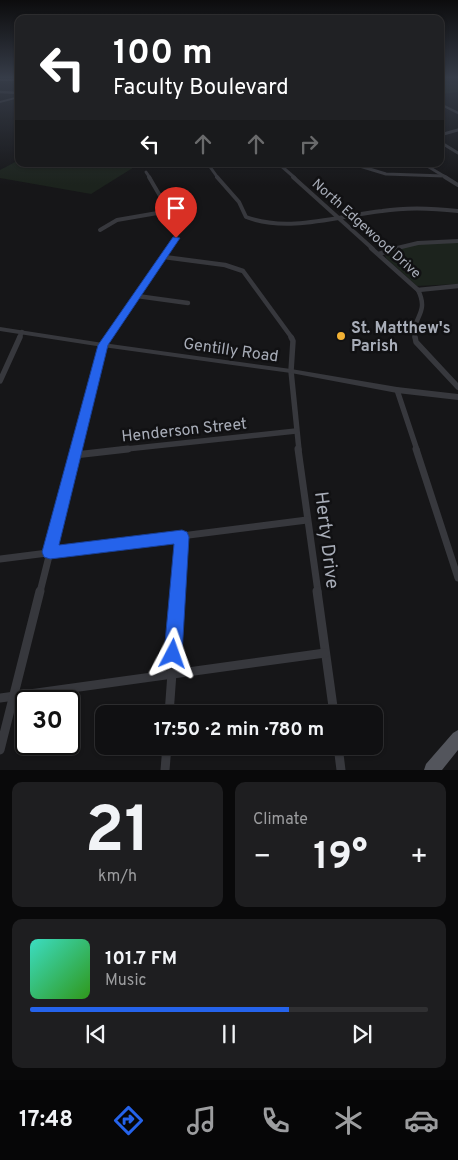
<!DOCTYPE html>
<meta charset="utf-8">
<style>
:root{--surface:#101012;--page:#1e1e20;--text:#f1f3f6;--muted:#9c9d9f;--line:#303032;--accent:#2563eb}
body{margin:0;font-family:Overpass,sans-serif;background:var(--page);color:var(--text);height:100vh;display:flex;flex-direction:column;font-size:19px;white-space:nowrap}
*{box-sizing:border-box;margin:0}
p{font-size:16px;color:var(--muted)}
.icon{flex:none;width:28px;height:28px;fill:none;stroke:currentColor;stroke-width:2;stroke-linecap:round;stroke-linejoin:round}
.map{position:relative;height:770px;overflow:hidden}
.details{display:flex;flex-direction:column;gap:12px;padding:12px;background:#09090a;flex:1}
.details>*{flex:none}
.guide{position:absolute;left:15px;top:15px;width:429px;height:152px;border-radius:10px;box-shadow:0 1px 4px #0004,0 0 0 1px var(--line);background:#202124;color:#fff;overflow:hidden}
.speed{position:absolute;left:15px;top:690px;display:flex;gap:10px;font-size:25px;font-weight:700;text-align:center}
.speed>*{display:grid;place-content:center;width:65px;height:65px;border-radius:50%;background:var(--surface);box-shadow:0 1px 4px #0004,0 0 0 1px var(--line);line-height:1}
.speed .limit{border:2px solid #111;border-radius:8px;background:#fff;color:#111}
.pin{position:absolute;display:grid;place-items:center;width:42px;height:42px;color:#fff;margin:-51px -21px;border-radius:50% 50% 50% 0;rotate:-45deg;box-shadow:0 0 5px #0007}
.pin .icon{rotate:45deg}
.me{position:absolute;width:55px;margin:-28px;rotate:4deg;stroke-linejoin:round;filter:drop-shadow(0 0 4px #0008)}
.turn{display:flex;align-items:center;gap:18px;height:105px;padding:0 15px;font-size:22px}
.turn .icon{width:65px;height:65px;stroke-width:2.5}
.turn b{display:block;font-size:35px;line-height:42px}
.lanes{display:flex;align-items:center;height:48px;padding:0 15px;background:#0003;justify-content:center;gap:25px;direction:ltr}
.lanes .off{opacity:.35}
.big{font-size:38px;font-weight:700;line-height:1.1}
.details .card{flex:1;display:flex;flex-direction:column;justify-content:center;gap:8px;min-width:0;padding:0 18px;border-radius:10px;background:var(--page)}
.details .dial{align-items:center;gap:0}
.dial b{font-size:65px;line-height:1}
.song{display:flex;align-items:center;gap:15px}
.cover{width:60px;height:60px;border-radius:8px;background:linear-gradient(135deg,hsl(170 70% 55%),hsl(110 70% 35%))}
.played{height:5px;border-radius:2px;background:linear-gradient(90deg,var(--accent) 65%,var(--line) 65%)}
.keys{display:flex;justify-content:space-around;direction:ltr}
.heat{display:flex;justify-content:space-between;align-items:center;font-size:28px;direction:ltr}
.details .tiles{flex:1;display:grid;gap:12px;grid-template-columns:1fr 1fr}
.card:last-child{grid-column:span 2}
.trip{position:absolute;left:95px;top:705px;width:288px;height:50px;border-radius:10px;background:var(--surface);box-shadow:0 1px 4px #0004,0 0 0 1px var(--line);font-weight:700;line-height:50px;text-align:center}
.dock{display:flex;height:80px;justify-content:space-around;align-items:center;background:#060607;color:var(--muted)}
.dock .icon{width:35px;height:35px}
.dock .selected{color:var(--accent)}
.dock b{font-size:22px;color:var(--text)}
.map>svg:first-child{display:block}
</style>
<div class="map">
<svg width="458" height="770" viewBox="0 0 458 770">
<rect width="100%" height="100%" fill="#161618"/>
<g fill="#1c231d">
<polygon points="440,77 458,77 458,92 444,94 440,92"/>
<polygon points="19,160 19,164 139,164 91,194 0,178 0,170"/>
<path d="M427,243h31v41l-41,2 -31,-28 -1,-4c12,-8 28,-9 42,-11z"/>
</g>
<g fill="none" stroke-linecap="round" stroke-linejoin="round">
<g stroke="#37383d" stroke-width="2.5">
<polyline points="0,92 19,93"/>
<polyline points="440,104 458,113"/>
</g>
<g stroke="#37383d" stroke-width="3">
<polyline points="440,135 458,130"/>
<polyline points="440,142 458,153"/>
<polyline points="208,164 218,178"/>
<polyline points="279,164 295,178"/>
<polyline points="353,164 386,174 444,176"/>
<polyline points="424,164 447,178"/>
<polyline points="146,172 150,178"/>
</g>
<g stroke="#37383d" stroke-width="4">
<polyline points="149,177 177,225 177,234 170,249"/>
<path d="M217,177l22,25 7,15c42,16 92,-1 136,-6 25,-4 50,-3 76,0"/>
<polyline points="293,177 373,249"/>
<polyline points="445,177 458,185"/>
<polyline points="100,230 117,220 169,211"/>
<polyline points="393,249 418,243 458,241"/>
</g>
<g stroke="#37383d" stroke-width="4.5">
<path d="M371,248l47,42c12,24 -7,27 -3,48"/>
<polyline points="379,254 397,248"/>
<polyline points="164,257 225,265 243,271 292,338"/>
<polyline points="418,290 458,286"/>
<polyline points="137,296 188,303"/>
<polyline points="19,338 22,332"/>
<polyline points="108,338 170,248"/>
</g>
<g stroke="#37383d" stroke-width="5.5">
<polyline points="291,337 293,341 291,371 299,450"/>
<polyline points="415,337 416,342 458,387"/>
<polyline points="0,381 20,337"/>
<polyline points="397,390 417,450"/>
<polyline points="76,450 103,345 109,337"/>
<polyline points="117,450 296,431"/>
</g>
<g stroke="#37383d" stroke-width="7">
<polyline points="298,449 318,592"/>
<polyline points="416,449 458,578"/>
<polyline points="75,455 128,449"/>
<polyline points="0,559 307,520"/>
<polyline points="40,592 76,449"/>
<polyline points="178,592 182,537"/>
</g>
<g stroke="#37383d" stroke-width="9">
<polyline points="317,591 334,714"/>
<polyline points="0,698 325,653"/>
<polyline points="169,714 178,591"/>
<polyline points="338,746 341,770"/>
<polyline points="0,750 40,591"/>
<polyline points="165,770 167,746"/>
</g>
<g fill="#37383d" fill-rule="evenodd">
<polygon points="19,96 19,98 0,103 0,101"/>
<polygon points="0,327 103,343 291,369 397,387 458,394 458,400 397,393 291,373 103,347 0,331"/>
</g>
<polygon fill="#53555c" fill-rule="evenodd" points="458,730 458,750 442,770 424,770 426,764 453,733"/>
<rect fill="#5b5e65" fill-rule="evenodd" x="0" y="79" width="19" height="2"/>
</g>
<linearGradient id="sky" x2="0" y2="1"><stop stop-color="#0c0c0d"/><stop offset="0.42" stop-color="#363c48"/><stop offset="1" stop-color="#363c48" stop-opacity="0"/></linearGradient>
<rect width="458" height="185" fill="url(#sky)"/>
<polygon fill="#2563eb" stroke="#184099" points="173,237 180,238 108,345 59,545 182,530 187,532 189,537 182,654 179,660 173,663 167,660 164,654 174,544 50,559 44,557 42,552 98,345"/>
<circle fill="#f2b134" stroke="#111113" stroke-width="2" cx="341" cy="336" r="5"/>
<g text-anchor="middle" stroke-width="5" stroke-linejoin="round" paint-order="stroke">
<g font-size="14" fill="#a8adb8" stroke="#111113">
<text transform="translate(367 228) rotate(42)" y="5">North Edgewood Drive</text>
</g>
<g font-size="16" font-weight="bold" fill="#a8adb8" stroke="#111113" text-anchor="start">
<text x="351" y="333">St. Matthew's<tspan x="351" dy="18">Parish</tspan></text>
</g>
<g font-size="16" fill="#a8adb8" stroke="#111113">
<text transform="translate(231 349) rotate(8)" y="6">Gentilly Road</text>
<text transform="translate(184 429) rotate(-6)" y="6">Henderson Street</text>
</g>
<g font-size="19" fill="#a8adb8" stroke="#111113">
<text transform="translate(328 540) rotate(83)" y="7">Herty Drive</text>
</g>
</g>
</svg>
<div class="speed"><div class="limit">30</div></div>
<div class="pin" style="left:176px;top:238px;background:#d93025"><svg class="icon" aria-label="arrive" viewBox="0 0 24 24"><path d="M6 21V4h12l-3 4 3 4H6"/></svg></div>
<svg class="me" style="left:173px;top:654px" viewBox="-20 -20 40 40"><path d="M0-17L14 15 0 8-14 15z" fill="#2563eb" stroke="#fff" stroke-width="4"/></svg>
<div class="trip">17:50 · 2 min · 780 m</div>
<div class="guide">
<div class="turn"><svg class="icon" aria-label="left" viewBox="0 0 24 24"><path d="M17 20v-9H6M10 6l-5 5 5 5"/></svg><div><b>100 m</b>Faculty Boulevard</div></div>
<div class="lanes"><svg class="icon" aria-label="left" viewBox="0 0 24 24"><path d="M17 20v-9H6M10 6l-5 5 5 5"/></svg><svg class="icon off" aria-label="ahead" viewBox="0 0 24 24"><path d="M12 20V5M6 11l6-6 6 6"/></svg><svg class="icon off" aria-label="ahead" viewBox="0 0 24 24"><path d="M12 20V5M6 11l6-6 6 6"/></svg><svg class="icon off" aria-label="right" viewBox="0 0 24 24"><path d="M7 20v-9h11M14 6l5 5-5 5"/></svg></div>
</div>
</div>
<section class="details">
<div class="tiles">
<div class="card dial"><b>21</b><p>km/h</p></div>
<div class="card"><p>Climate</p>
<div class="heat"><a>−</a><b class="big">19°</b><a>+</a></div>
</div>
<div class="card">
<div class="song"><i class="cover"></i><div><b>101.7 FM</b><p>Music</p></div></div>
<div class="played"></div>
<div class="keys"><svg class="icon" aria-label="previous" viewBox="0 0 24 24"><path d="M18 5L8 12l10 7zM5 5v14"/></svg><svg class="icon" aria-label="pause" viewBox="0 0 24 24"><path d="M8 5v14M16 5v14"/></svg><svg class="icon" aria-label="next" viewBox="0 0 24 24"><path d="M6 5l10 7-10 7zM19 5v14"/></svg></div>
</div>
</div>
</section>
<nav class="dock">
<b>17:48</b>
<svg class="icon selected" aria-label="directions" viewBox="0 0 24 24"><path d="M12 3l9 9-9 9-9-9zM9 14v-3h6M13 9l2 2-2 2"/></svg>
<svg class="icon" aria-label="music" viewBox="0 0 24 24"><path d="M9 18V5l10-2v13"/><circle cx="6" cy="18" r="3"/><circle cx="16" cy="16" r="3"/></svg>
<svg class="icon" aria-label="phone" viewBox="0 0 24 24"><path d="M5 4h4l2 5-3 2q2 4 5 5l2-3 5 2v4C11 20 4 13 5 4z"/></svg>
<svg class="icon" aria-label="climate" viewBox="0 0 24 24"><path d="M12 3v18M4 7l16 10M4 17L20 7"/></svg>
<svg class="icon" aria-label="car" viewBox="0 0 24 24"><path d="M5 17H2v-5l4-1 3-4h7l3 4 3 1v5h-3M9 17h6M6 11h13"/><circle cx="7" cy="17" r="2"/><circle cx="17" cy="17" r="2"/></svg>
</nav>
